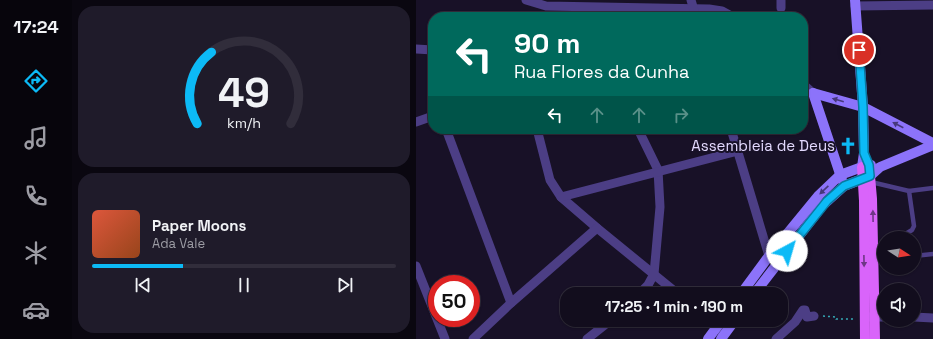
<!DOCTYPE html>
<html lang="pt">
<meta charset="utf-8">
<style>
:root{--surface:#120d1d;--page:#1f1b2a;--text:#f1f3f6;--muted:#9c9ca4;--line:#312d3b;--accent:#0cbaf6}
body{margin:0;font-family:"Space Grotesk",sans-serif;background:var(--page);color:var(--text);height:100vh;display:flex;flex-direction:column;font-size:15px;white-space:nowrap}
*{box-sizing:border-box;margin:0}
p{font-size:13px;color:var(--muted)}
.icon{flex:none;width:22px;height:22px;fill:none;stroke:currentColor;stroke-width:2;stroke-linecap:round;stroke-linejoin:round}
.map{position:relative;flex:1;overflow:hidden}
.panel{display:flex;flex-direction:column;gap:6px;padding:6px;background:#0a0710;width:344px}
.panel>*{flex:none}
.guide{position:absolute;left:12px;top:12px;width:380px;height:122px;border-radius:16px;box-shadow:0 1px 3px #0004,0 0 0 1px var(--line);background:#00695c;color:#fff;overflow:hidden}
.needle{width:26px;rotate:102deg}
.buttons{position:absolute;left:461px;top:231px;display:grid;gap:8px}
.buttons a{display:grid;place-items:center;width:44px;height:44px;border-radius:50%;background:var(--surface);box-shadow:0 1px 3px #0004,0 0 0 1px var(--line);font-size:20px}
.speed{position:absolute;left:12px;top:275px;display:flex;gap:8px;font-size:20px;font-weight:700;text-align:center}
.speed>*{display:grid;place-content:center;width:52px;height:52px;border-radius:50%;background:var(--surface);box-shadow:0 1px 3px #0004,0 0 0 1px var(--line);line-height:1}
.speed .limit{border:6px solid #d22;background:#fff;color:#111}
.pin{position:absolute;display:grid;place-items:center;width:34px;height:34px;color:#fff;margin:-17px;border:2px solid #fff;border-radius:50%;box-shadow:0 1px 4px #0007}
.me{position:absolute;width:44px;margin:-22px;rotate:39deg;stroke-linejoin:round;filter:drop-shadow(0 0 3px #0008)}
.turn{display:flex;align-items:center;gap:14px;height:84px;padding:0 20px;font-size:18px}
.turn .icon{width:52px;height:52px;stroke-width:2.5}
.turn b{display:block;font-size:28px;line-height:34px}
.lanes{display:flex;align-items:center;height:38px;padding:0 20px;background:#0003;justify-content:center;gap:20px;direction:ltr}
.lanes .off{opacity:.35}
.panel .widget{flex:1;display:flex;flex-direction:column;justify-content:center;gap:6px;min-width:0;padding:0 14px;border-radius:16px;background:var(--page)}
.panel .dial{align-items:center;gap:0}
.dial svg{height:104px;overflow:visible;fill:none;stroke:var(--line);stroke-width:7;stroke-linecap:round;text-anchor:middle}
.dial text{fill:var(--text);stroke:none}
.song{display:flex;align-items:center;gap:12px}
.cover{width:48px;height:48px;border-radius:6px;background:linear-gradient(135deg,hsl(10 70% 55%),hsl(20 70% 35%))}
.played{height:4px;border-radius:2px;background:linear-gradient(90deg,var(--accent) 30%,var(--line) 30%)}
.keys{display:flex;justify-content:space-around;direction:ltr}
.trip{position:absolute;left:144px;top:287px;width:228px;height:40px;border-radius:16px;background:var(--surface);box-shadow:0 1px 3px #0004,0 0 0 1px var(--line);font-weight:700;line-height:40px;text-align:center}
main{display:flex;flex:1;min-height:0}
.tab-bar{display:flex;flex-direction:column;width:72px;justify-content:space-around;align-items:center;background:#07050c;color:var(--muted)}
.tab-bar .icon{width:28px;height:28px}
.tab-bar .on{color:var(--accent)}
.tab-bar b{font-size:18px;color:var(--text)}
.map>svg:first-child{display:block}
</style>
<main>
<nav class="tab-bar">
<b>17:24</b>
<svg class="icon on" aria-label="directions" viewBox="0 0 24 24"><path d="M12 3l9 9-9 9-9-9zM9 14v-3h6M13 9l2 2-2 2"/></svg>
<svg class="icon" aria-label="music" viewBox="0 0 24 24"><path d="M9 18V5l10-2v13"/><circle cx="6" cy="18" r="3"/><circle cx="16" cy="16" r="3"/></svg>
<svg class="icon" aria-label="phone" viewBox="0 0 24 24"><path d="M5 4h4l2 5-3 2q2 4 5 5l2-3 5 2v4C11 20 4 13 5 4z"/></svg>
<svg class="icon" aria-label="climate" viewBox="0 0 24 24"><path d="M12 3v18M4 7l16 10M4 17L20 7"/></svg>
<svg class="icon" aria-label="car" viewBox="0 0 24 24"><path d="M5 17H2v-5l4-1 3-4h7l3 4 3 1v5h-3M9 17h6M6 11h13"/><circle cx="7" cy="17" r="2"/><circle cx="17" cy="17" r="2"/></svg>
</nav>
<section class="panel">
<div class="widget dial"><svg viewBox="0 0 100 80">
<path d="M14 69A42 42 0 1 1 86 69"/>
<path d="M14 69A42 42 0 0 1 25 14" stroke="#0cbaf6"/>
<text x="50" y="56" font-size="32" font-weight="700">49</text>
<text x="50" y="72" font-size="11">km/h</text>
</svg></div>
<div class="widget">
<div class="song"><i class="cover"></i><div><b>Paper Moons</b><p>Ada Vale</p></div></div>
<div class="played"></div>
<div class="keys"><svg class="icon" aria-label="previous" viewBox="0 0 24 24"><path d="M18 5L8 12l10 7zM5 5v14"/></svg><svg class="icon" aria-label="pause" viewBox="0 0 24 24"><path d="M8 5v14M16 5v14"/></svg><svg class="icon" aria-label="next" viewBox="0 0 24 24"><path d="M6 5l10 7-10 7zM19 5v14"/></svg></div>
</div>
</section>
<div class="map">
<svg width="517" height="339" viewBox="0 0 517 339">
<rect width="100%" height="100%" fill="#181127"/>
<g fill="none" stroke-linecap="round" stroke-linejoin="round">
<polyline stroke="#34a9b6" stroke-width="1.5" stroke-dasharray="2 3" stroke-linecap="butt" points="407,316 420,317 420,319 439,319"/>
<g stroke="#4c3e85" stroke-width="4.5">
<polyline points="455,182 493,191 498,226 496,230 483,238"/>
<polyline points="493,191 517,188"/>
<polyline points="458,255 465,251 468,253"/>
<polyline points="498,256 517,254"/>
</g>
<g stroke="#4c3e85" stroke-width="9">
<polyline points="110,0 130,6 293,9 306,11 317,17"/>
<polyline points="275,0 280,17"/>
<polyline points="365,0 365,8"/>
<polyline points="439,6 517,5"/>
<polyline points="0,49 17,50"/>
<polyline points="387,84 397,93"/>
<polyline points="0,122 17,116"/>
<polyline points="30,129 95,303"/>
<polyline points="121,129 134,180 145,197 181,228 262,294"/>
<polyline points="222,129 242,170 244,207 238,274 232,285 223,294"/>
<polyline points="315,129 353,256 362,262"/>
<polyline points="145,197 322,151"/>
<polyline points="0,266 29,339"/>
<polyline points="451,317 468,317"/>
<polyline points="498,317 517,318"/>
<polyline points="293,320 308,334"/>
<polyline points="57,339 95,303 181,228"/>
<polyline points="171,339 195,320"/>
<polyline points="360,339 379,322 387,310 389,310 391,317 398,316"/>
</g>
<g stroke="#8c73fa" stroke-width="10">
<polyline points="439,0 447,107 448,153 446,167"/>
<polyline points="397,93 447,107 517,143"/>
<polyline points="397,93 426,180"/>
<polyline points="325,294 353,256 403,195 424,175 446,167 455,165"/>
<polyline points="338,294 407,205 428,186 454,176 464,167 517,145"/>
<polyline points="292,339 306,320"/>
<polyline points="305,339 319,320"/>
</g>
<g stroke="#d964fa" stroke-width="10">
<polyline points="453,165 456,199 459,339"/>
<polyline points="446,167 448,201 449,339"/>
</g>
</g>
<defs><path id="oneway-solid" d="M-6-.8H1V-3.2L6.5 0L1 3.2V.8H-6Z"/></defs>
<g fill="#46387b">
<use href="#oneway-solid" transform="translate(422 100) rotate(-164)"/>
<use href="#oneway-solid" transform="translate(482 125) rotate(-153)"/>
<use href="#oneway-solid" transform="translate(408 190) rotate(137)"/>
</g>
<g fill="#6f3686">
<use href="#oneway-solid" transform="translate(457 216) rotate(-91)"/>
<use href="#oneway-solid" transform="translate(448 261) rotate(89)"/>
</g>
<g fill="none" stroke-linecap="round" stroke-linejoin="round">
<g stroke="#0879a0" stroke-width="10">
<polyline id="route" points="371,251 411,201 428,186 454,176 453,165 448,153 447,107 443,50"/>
</g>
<use href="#route" stroke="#0cbaf6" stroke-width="7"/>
</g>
<defs>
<g id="church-bare" transform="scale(1.38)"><path d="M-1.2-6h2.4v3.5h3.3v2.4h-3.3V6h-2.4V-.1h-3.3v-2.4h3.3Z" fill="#0cbaf6" stroke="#181127" stroke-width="2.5" paint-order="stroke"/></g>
</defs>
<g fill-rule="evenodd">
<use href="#church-bare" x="432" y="146"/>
</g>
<g text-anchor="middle" stroke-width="4" stroke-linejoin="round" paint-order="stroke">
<g font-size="15" fill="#e3d9fe" stroke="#181127" text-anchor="end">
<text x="419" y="151">Assembleia de Deus</text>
</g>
</g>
</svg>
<div class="buttons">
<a><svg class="needle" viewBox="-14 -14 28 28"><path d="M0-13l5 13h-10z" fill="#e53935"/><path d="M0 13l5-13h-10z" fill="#9c9ca4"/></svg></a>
<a><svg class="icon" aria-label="sound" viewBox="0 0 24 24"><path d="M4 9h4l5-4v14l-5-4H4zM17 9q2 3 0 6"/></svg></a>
</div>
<div class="speed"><div class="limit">50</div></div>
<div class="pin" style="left:443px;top:50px;background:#d93025"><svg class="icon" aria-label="arrive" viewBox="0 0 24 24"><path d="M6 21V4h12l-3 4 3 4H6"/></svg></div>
<svg class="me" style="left:371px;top:251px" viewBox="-20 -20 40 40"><circle r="19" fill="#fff"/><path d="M0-13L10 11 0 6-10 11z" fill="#0cbaf6"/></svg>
<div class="trip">17:25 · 1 min · 190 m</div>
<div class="guide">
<div class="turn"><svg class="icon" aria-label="left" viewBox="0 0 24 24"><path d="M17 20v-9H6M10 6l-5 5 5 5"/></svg><div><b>90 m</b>Rua Flores da Cunha</div></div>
<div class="lanes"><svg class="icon" aria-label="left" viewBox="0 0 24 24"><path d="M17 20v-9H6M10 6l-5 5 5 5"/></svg><svg class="icon off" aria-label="ahead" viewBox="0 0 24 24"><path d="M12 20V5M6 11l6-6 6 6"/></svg><svg class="icon off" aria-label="ahead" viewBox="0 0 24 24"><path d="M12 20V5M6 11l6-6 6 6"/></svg><svg class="icon off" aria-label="right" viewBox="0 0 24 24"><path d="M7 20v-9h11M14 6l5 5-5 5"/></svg></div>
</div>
</div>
</main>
